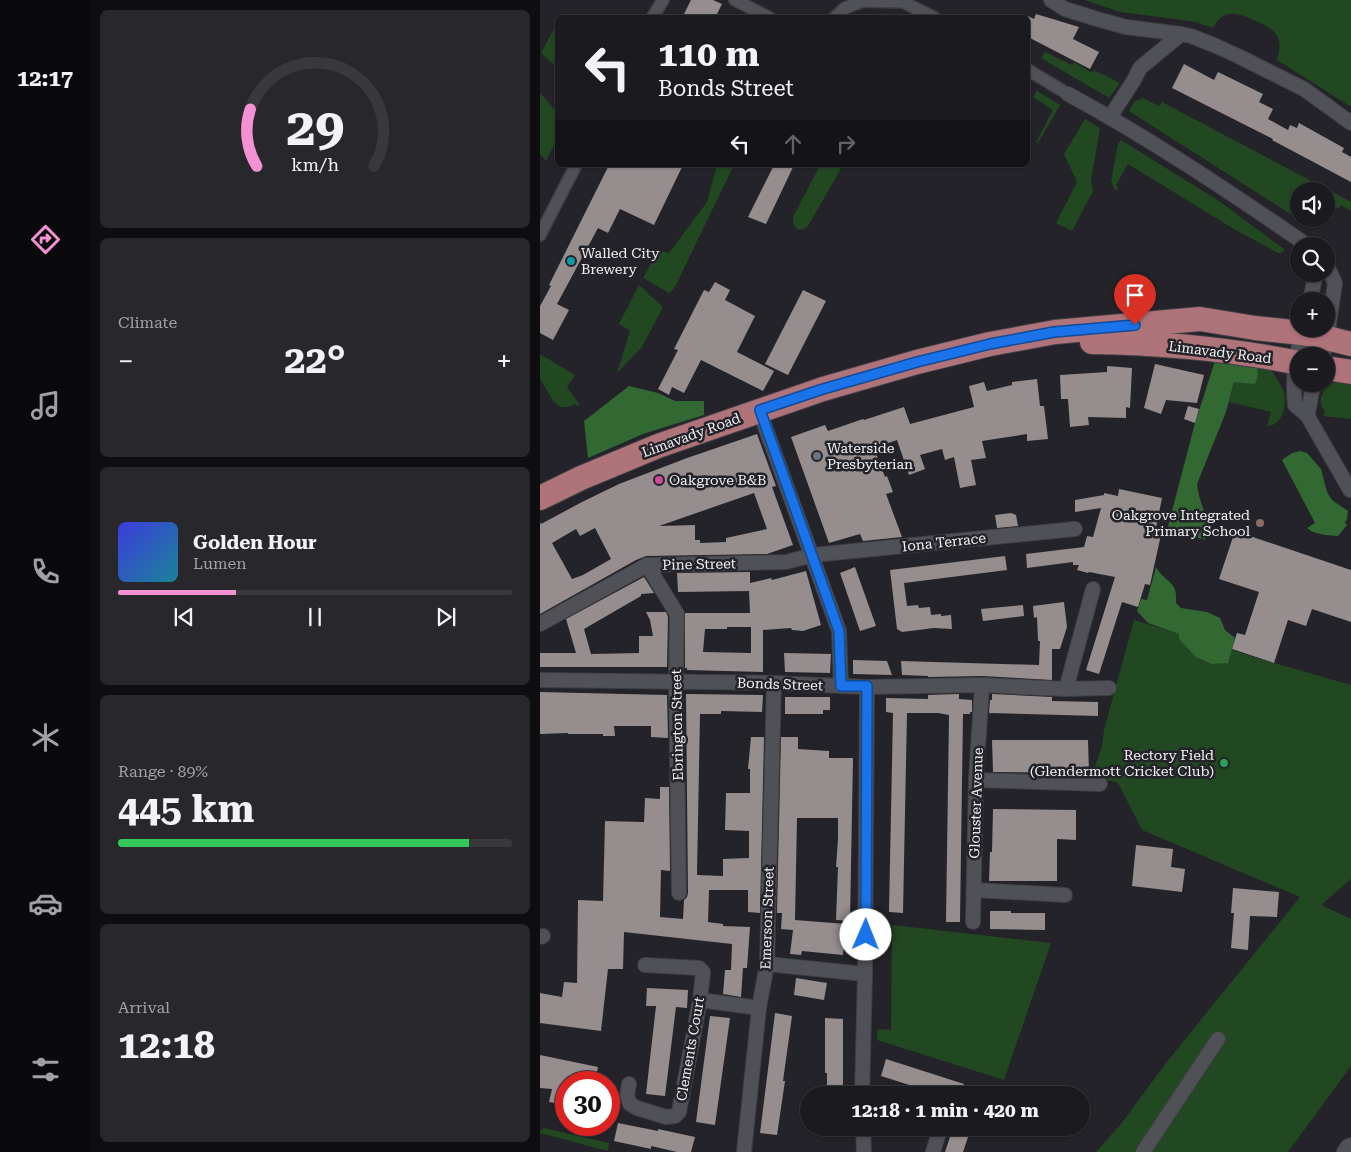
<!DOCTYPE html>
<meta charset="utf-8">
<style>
:root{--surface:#1a1a1f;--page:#27272c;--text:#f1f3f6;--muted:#9fa1a4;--line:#38383d;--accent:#f491d3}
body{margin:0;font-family:"Roboto Serif",serif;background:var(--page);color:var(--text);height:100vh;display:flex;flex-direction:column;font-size:19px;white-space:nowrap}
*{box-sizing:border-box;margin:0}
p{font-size:16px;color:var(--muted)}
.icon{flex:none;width:28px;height:28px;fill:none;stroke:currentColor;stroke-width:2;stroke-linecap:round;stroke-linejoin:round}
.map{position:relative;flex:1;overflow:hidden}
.drawer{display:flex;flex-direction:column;gap:10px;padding:10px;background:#0e0e11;width:450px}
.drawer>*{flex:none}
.top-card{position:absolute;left:15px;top:15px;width:475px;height:152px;border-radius:8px;box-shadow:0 1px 4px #0004,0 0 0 1px var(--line);background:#1a1a1f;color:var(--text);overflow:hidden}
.fabs{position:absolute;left:750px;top:182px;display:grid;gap:10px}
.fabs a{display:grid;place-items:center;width:45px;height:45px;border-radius:50%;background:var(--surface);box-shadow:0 1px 4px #0004,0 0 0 1px var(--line);font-size:25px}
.speed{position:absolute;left:15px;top:1071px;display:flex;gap:10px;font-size:25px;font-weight:700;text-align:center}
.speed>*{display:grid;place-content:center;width:65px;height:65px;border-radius:50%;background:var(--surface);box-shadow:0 1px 4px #0004,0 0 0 1px var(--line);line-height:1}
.speed .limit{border:8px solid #d22;background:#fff;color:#111}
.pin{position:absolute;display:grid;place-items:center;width:42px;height:42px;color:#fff;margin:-51px -21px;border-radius:50% 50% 50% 0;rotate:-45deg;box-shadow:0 0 5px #0007}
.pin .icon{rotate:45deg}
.me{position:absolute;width:55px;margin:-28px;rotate:1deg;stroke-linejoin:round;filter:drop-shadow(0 0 4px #0008)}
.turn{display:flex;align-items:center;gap:18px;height:105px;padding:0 20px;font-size:22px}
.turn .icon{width:65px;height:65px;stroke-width:2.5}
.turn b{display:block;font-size:35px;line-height:42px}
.lanes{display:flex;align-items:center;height:48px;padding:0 20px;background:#0003;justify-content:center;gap:25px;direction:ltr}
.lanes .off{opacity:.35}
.big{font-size:38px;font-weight:700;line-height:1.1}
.drawer .widget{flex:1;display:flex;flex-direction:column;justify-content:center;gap:8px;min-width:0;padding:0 18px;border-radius:8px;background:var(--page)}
.drawer .dial{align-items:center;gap:0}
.dial svg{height:130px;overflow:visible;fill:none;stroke:var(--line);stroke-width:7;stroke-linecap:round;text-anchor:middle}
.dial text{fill:var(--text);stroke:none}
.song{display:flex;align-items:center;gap:15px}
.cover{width:60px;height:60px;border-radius:8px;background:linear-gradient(135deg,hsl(240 70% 55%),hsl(190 70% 35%))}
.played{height:5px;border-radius:2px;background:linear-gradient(90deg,var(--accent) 30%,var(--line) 30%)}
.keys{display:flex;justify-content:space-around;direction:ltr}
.heat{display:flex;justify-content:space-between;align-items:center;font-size:28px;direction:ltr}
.charge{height:8px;border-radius:4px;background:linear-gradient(90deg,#34c759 89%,var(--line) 0)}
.trip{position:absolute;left:260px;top:1086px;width:290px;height:50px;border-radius:25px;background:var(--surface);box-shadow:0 1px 4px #0004,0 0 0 1px var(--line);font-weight:700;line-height:50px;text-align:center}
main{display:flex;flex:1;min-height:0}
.menu{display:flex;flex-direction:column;width:90px;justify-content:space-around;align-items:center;background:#0a0a0c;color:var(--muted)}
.menu .icon{width:35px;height:35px}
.menu .selected{color:var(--accent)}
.menu b{font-size:22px;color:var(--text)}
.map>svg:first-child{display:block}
</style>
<main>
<nav class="menu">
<b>12:17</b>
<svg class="icon selected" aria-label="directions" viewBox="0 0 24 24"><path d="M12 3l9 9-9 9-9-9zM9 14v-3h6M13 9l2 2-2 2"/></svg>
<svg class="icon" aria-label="music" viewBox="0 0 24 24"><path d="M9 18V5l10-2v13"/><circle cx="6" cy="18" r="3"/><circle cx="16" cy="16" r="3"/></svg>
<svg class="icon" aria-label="phone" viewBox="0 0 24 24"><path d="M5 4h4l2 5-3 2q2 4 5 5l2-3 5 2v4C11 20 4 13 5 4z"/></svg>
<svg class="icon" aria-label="climate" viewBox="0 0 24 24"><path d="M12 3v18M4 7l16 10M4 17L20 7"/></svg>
<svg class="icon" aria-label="car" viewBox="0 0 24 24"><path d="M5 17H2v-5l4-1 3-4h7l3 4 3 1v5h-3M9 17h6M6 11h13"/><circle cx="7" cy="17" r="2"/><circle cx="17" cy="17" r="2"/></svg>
<svg class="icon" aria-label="filters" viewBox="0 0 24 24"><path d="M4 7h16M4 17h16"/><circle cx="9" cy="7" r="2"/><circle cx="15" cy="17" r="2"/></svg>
</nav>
<section class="drawer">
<div class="widget dial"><svg viewBox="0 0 100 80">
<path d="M14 69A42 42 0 1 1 86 69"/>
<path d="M14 69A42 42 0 0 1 10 34" stroke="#f491d3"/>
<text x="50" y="56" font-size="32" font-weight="700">29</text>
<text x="50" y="72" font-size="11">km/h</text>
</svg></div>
<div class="widget"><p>Climate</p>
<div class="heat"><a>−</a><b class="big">22°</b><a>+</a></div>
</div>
<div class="widget">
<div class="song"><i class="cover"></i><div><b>Golden Hour</b><p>Lumen</p></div></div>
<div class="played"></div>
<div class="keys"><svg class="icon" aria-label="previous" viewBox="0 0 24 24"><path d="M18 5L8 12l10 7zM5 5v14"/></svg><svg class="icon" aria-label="pause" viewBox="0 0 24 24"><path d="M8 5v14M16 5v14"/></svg><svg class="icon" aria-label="next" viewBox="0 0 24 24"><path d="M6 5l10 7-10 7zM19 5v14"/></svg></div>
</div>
<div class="widget"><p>Range · 89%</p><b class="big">445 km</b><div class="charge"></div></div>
<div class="widget"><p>Arrival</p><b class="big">12:18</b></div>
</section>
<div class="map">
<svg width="811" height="1152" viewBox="0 0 811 1152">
<rect width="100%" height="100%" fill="#232329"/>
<g fill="#224821">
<path d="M545,0h266v107l-74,-47c3,-9 4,-18 -1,-26 -4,-6 -10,-8 -16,-11 -18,-8 -35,-18 -47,5l-18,-6 -20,-3 -55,-7z"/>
<polygon points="17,23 18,67 17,67 1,53"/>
<polygon points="505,52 532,65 534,62 552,73 554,70 580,83 569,98 501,58"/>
<polygon points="497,91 520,105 498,143 496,142 513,110 493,97"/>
<polygon points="0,93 17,112 17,139 6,161 0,154"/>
<polygon points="603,98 619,106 622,102 811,202 811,211 801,205 798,209 786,203 788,200 786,199 786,191 759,191 759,204 758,204 752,215 589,111 595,101"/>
<polygon points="545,119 560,128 551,180 553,191 532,231 516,223 537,182 524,154"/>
<polygon points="581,140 679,201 744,249 743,252 741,253 738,253 731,249 694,229 588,164 576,185 578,188 576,191 571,182 578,143"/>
<polygon points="177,165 194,165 134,289 129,293 103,278 118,250 129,253 167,202"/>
<path d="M280,165h23l-35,61c-9,8 -16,2 -15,-9z"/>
<polygon points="99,285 123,307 102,347 77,373 90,331 79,324"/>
<polygon points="0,354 35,375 27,387 40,405 38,406 35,404 28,407 21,407 14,402 0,379"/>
<path d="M699,363l30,5 3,3c4,7 10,15 12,22 3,13 -2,33 -17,33l4,-14 -42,-10z"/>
<path d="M797,381h14v38l-28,-3 2,-5c-11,-12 1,-25 12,-30z"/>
<polygon points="594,620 734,663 811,685 811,879 781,905 811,919 811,1066 748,1152 556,1152 581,1124 626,1063 760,897 602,830 578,783 563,779 551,779 562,746 564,730"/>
<polygon points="352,925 511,943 464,1080 337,1040 338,1029 351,1030"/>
<polygon points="4,1128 69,1143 68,1151 0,1133 0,1131"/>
</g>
<g fill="#326831">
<path d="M676,358l41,8 1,9 -3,9 -21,-2 -8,30 -29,72c2,15 6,27 14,40l-6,16 -20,-7 -16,3 -3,-2 29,-111z"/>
<polygon points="89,386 118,393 135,401 164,401 164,415 103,434 48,458 44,421"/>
<path d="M760,451l7,2 14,16 6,23 5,8 16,11 -1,8 -2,4 2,2 -9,11c-10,-1 -24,-1 -31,-8l8,-5 -33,-63 10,-7z"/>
<path d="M616,567c10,17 22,13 20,36l5,5 26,4 13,6 5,12 10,8 -7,25 -16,1 -16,-7 -17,-18v-5l-31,-11 -11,-12 4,-12 6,1z"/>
</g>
<g fill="#968d8f" fill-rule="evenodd">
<polygon points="151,0 173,0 182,4 175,18 142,18"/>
<polygon points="496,14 539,27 533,39 559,52 550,69 488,37 488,16 494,19"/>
<polygon points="644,64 674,80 678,72 723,94 719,102 733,109 728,119 748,130 750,125 757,128 759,123 804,148 802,152 811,157 811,182 732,140 733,139 632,88"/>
<polygon points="69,165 143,165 114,225 80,209 68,233 58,228 17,304 29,310 13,340 0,333 0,306 11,286 9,285"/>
<polygon points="234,165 254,165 226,224 208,217"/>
<polygon points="175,282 190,290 185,300 215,316 197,352 234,371 223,391 161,360 144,393 132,387 129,395 118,389 138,350 134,349 164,290 169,292"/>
<polygon points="263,290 286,301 248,375 225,364"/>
<polygon points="615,364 664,375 657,403 626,400 621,414 604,408"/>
<polygon points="567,366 592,368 590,408 586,407 586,418 548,417 549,425 530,427 528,399 521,399 520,375 567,372"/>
<polygon points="497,379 500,406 504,406 508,439 487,441 487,434 442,441 446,458 431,460 436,485 420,488 414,457 405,460 402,449 380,455 385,469 369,475 357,440 334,448 345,477 347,476 353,492 346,494 362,537 323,541 320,534 289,543 251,437 285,425 288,431 323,419 324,420 364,407 370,424 434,407 429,386 444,382 447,391 472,385 472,382"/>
<polygon points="648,406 659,409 655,423 644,419"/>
<path d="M217,434l19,52 -4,1 21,58 -26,9 -121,2 -10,4 -96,54v-92l1,2 41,-22 37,-18 68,-26zM214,493l13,36 -41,9v4l-26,1v-3h-5v-15l-36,1zM55,528l16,31 -28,16 -11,4 -20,-36 24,-14 4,7z"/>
<polygon points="579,489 622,498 616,528 622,530 610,585 605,584 598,607 582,602 559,674 546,670 575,577 549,572 548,573 537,570 539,565 533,565 533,562 487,568 486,554 544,547 547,536 553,537 561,508 535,512 535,500 564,495 564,493 578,496"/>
<polygon points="471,513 476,515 478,526 457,528 455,515"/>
<polygon points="695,531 811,570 811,622 772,609 766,626 748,620 734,663 692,649 697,633 705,635 719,592 679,579"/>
<polygon points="465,556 467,570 364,583 367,606 378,605 379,608 390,607 391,615 401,614 401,616 411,615 412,629 394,628 362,632 357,629 350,570"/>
<polygon points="315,567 336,626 320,631 300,573"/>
<path d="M266,571l15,54 -18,6 -11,-1 -1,-2 -28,2v42l-76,-2v-2h-2v-55h65l-1,-22 -71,1 -1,-19 73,-1v11l21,-5 1,2zM187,627h24v26l-48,-1 2,-23h22z"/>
<polygon points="104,577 114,593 101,594 101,596 44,629 51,654 99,653 99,636 113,636 110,620 106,612 126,612 128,617 127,667 0,667 0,653 36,653 26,619"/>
<polygon points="524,602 527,627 520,649 512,649 512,680 442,676 388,677 388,676 362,675 361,661 499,665 500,641 498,641 497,617 494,618 493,606"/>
<polygon points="483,605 484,616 443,621 441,609"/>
<polygon points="244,653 291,654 290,673 245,672"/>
<polygon points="313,660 347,661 352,675 313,674"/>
<polygon points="0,692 127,695 128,738 111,737 111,726 74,726 75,736 63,736 63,734 28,734 28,733 0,734"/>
<polygon points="146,694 223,695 222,712 181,711 181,714 160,714 157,875 183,876 183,859 209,858 209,831 185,830 186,793 210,793 210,769 208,769 211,737 224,737 220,913 208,912 208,890 169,890 168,922 183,924 183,926 210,927 207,968 203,968 201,997 183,994 185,970 191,970 192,944 84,932 83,969 68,969 61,1031 0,1023 0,993 22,997 24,982 37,983 38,900 63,901 65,821 104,822 105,798 120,799 120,787 129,787 130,871 121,870 120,917 143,919 144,900 147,897 148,893"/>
<polygon points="419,694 419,699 432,700 432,712 430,712 430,714 423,714 420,922 406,922 409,715 398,713 367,713 363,913 349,912 353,713 346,712 346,698 388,699 388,695"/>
<polygon points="452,694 512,697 512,701 558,702 558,716 449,713 450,700 452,700"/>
<polygon points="245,697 290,697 290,710 283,710 283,714 245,714"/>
<polygon points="241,737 258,737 258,749 289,751 289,758 313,758 310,921 296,920 298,867 296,867 298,839 298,818 257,818 255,920 306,924 303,955 262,951 261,955 250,954 253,930 241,929 242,913 237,913"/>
<polygon points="452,740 548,740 549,773 453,772"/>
<polygon points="453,809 536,810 536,840 517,839 517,881 449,881 450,852 452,852"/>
<polygon points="596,845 633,849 631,867 645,869 642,892 592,886"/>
<polygon points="693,888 739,892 737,917 710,916 708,950 691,948 694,913 691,913"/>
<polygon points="450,911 471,911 471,913 505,913 505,930 450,929"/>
<polygon points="256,978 287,983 284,1000 254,995"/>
<polygon points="107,988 148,990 147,1008 136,1007 125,1096 106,1094 116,1006 106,1006"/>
<polygon points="235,1013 252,1016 243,1081 245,1081 237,1135 220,1133"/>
<polygon points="170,1016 190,1018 175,1125 156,1122"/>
<polygon points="285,1018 303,1019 303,1095 287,1095 287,1073 285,1073"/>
<polygon points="0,1055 58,1067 55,1082 26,1082 26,1105 9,1102 12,1089 0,1088"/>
<polygon points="346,1059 424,1084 420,1095 401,1095 341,1076"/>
<polygon points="78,1123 118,1131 118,1129 155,1137 151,1152 137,1152 111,1146 111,1149 74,1141"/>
<polygon points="413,1128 431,1128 423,1152 405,1152"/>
</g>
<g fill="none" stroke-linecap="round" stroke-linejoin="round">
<g stroke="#3f3e44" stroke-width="14">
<g id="pedestrian">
<polyline points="195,0 230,18"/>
<polyline points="112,18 123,0"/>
<polyline points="294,18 305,8 323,1 363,2 395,18"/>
<polyline points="488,70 528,94"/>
<polyline points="0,235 36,165"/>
</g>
</g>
<g stroke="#3f3e44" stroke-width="16">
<g id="minor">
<polyline points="511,0 525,9 557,19 586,27 641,34 651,36 676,46 698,56 764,89 811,123"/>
<path d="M528,94c81,44 159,96 236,149l3,3"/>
<polyline points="570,117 594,80 600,68 641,34"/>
<polyline points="770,301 774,282 773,274"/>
<path d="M763,329c-7,24 -11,50 -8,76l12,10 43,75"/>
<polyline points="783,356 787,338 795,283 786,263"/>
<polyline points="219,410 299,631 301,686"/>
<path d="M767,415c4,-11 3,-20 7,-31"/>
<polyline points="107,565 137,614 136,682 139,893"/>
<polyline points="0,624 107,565 246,562 273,555 535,529"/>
<polyline points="0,680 234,683 327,687 442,685 526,689 569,688"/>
<polyline points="526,689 553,589"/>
<polyline points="436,780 560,784"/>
<polyline points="434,890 525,895"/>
<polyline points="433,922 436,780 442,685"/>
<polyline points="0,937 3,936"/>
<polyline points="227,964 325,974"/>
<polyline points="160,1000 219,1008"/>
<polyline points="89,1084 87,1096 90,1104 97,1108 126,1117 135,1116 139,1112 160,1000 163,972 159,968 105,965"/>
<polyline points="322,1095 325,974 327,687"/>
<polyline points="323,1128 324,1152"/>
<polyline points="204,1152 219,1008 227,964 234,683"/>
<polyline points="393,1152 398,1136 396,1128"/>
<polyline points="603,1152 678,1039"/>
<polyline points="804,1152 807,1147 811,1145"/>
</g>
</g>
<g stroke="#3f3e44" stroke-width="26">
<g id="trunk">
<path d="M552,342c70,1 138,7 207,21"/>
<polyline points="786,368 811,372"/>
<polyline points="0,498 41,478 118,446 283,389 377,362 450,344 515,332 660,319 715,328 762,333 787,338 811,344"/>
</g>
</g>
<use href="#pedestrian" stroke="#505057" stroke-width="11"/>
<use href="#minor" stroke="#505057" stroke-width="14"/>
<use href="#trunk" stroke="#af737a" stroke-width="24"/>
</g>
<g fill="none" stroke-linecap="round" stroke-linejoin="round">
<g stroke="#114b97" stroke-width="12">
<polyline id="route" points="326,935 327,686 301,686 299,631 220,410 283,389 377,362 450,344 514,332 595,325"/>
</g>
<use href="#route" stroke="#1a73e8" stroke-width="9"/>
</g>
<circle fill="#0f9aa8" stroke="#232329" stroke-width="2" cx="31" cy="261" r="5"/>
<circle fill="#6b7280" stroke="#232329" stroke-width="2" cx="277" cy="456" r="5"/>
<circle fill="#d1479c" stroke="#232329" stroke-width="2" cx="119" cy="480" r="5"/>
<circle fill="#8d6e63" stroke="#232329" stroke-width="2" cx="720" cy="523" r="5"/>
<circle fill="#2e9e5b" stroke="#232329" stroke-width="2" cx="684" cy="763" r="5"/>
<g text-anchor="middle" stroke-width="5" stroke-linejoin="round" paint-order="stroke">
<g font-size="14" fill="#f1f1f6" stroke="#232329" text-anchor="start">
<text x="41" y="258">Walled City<tspan x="41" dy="16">Brewery</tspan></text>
<text x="287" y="453">Waterside<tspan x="287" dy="16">Presbyterian</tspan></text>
<text x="129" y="485">Oakgrove B&amp;B</text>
<text x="710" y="520" text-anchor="end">Oakgrove Integrated<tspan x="710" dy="16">Primary School</tspan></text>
<text x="674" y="760" text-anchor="end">Rectory Field<tspan x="674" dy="16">(Glendermott Cricket Club)</tspan></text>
</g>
<g font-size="14" fill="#f1f1f6" stroke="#232329">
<text transform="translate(680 352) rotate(7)" y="5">Limavady Road</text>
<text transform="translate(151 435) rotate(-20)" y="5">Limavady Road</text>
<text transform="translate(404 542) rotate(-6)" y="5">Iona Terrace</text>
<text transform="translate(159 564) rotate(-1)" y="5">Pine Street</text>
<text transform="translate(240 684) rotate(2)" y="5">Bonds Street</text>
<text transform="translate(137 725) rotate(-91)" y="5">Ebrington Street</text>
<text transform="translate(436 803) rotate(-88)" y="5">Glouster Avenue</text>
<text transform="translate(227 918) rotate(-88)" y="5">Emerson Street</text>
<text transform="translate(150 1049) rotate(-80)" y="5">Clements Court</text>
</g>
</g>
</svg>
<div class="fabs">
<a><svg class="icon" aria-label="sound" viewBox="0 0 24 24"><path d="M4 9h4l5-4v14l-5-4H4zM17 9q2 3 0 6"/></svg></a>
<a><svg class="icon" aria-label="search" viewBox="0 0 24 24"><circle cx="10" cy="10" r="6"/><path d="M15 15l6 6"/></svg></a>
<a>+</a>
<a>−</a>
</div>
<div class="speed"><div class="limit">30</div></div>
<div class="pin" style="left:595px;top:325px;background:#d93025"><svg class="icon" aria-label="arrive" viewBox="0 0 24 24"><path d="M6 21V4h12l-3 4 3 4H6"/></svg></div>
<svg class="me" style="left:326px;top:935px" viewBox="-20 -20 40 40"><circle r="19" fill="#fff"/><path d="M0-13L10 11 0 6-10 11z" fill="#1a73e8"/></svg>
<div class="trip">12:18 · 1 min · 420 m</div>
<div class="top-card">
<div class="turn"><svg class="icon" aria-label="left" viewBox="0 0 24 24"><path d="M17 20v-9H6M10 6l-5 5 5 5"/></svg><div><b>110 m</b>Bonds Street</div></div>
<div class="lanes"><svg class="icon" aria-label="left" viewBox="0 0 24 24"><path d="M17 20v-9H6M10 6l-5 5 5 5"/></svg><svg class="icon off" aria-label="ahead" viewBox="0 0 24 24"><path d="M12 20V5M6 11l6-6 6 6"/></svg><svg class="icon off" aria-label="right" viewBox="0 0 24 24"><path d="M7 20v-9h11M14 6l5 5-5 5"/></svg></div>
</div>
</div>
</main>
